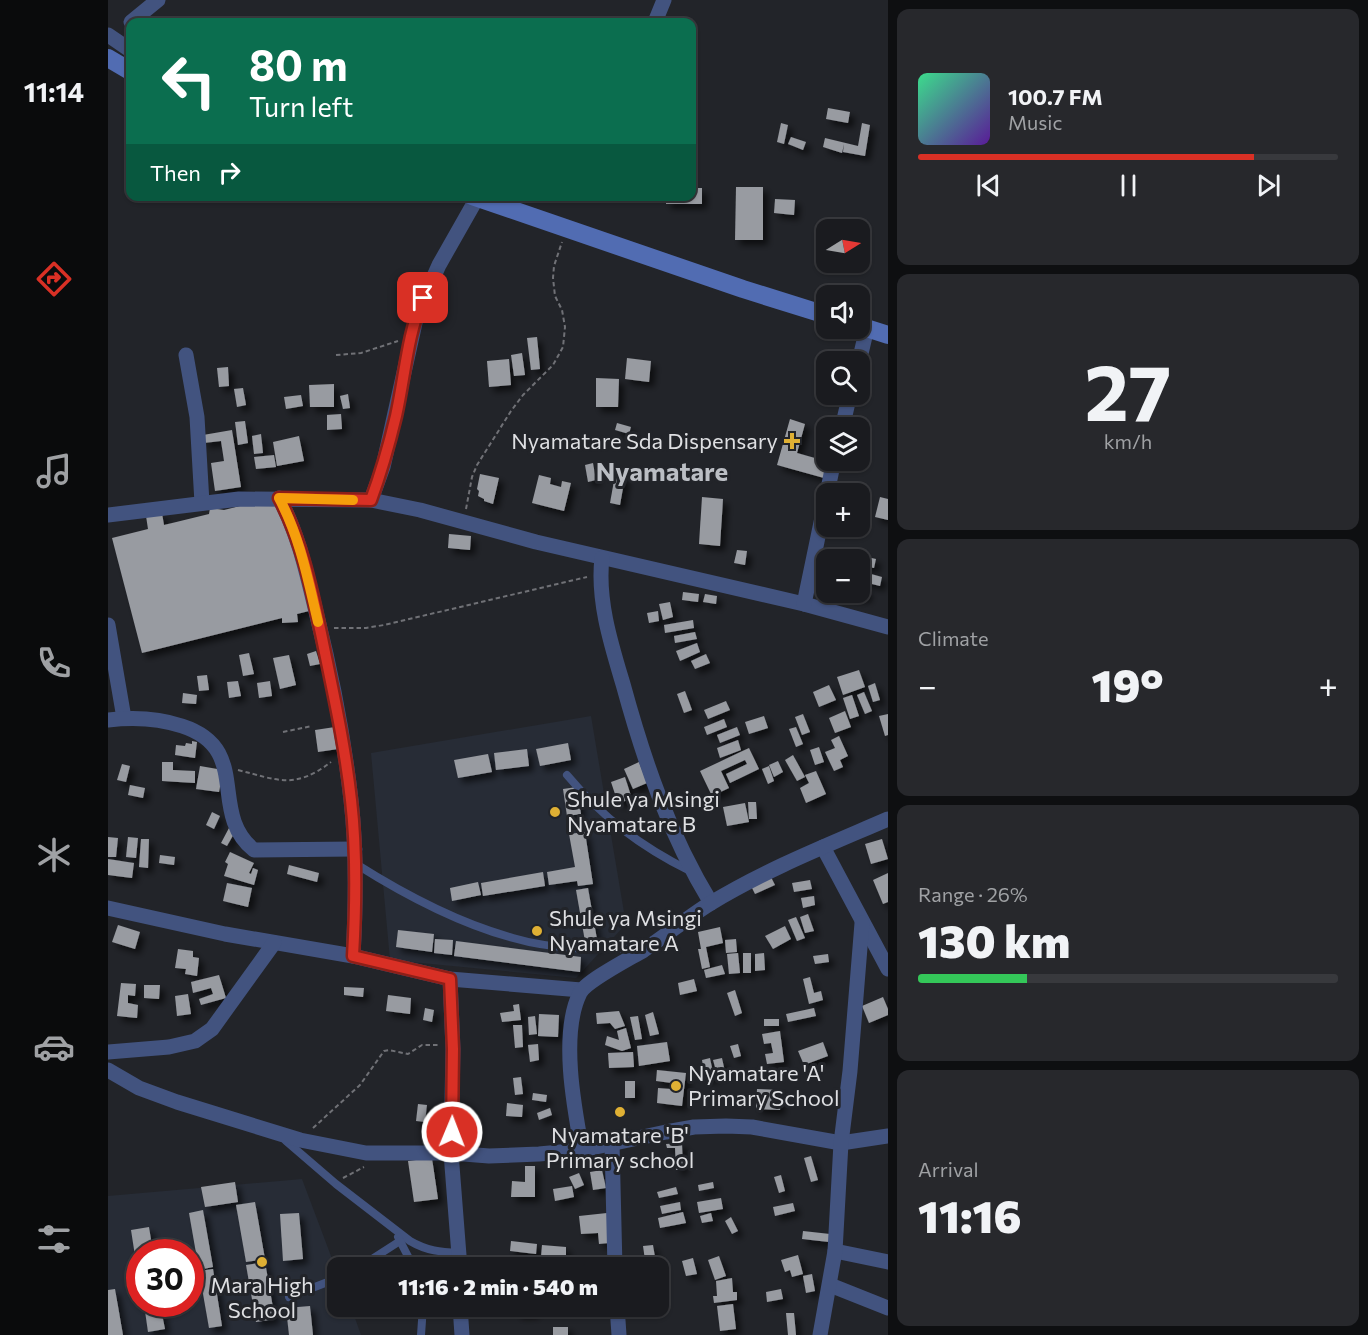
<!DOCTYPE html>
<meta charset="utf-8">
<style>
:root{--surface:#1a1b1f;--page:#27282c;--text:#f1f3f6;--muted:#9fa1a4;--line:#38393d;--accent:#d93025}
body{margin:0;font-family:Commissioner,sans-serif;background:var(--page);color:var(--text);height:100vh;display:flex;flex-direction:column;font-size:22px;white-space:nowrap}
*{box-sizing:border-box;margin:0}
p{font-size:20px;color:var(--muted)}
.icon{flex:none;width:33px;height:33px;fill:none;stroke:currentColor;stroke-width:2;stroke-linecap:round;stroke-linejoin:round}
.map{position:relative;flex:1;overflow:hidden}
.sheet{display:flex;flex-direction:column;gap:9px;padding:9px;background:#0e0f11;width:480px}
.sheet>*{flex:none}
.top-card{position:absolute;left:18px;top:18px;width:570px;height:183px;border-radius:12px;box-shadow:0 2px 4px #0004,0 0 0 2px var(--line);background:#0b6e4f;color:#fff;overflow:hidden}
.needle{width:39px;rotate:79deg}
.controls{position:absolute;left:708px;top:219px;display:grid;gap:12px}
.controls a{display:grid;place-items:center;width:54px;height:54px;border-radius:12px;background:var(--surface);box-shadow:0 2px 4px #0004,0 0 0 2px var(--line);font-size:30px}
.speed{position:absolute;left:18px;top:1239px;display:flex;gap:12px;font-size:30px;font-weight:700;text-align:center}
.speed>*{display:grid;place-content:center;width:78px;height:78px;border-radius:50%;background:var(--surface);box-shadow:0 2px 4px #0004,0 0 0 2px var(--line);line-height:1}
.speed .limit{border:9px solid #d22;background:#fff;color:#111}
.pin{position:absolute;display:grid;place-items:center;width:51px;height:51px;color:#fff;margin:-26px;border-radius:12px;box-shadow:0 3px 9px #0006}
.me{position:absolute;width:66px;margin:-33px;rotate:1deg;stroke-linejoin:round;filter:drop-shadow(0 0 4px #0008)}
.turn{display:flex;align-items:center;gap:21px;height:126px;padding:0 24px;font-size:27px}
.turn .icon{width:78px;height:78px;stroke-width:2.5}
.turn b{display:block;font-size:42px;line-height:51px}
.then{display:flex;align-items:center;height:57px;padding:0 24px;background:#0003;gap:12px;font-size:22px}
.big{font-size:45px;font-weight:800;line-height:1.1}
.sheet .widget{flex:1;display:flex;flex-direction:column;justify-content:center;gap:9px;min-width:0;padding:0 21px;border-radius:12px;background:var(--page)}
.sheet .dial{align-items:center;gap:0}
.dial b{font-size:78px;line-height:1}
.song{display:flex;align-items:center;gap:18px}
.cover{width:72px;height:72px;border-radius:9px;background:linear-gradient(135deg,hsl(150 70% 55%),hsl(270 70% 35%))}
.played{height:6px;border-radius:3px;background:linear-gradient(90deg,var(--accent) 80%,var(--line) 80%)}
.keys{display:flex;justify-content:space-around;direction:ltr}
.heat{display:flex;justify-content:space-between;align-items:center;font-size:33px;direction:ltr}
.charge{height:9px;border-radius:4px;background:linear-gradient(90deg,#34c759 26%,var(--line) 0)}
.trip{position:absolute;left:219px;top:1257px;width:342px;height:60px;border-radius:12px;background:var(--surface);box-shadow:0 2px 4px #0004,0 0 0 2px var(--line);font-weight:800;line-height:60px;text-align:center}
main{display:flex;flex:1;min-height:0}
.tab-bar{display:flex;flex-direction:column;width:108px;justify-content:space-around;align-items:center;background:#0a0b0c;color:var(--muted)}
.tab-bar .icon{width:42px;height:42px}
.tab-bar .current{color:var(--accent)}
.tab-bar b{font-size:27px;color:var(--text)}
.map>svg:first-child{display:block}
</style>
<main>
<nav class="tab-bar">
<b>11:14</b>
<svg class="icon current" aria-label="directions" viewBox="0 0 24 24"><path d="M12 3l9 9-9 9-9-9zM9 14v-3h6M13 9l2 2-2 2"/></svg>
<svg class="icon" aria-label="music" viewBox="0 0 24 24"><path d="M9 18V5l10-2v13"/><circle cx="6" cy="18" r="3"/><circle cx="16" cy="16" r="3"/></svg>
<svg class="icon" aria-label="phone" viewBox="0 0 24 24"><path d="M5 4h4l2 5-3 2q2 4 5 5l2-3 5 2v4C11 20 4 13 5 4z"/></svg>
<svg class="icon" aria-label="climate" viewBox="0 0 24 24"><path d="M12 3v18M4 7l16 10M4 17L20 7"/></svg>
<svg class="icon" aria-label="car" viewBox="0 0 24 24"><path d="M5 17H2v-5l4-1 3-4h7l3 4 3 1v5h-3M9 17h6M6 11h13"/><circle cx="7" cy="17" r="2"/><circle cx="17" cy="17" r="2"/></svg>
<svg class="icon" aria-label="filters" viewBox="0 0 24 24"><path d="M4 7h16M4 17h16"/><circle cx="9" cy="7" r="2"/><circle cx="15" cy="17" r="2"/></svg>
</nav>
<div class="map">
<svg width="780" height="1335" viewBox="0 0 780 1335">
<defs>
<filter id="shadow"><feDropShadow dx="5" dy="5" stdDeviation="3" flood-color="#0009"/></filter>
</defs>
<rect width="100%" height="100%" fill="#222429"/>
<g fill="#272c36" fill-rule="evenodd">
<polygon points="483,716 518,924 468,978 282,960 263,753"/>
<path d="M194,1179l35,93 1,34 13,1 10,28h-253v-139zM32,1252h50v52h-50z"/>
</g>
<g fill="#989ba1" filter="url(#shadow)">
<polygon points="720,108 742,112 740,123 718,119"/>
<polygon points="673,123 680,125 676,144 669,142"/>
<polygon points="754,123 762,125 757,156 735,152 736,144 734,153 715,147 717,138 750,146"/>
<polygon points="683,137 698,142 695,150 680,144"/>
<polygon points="628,187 655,187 655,240 627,240"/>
<polygon points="584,188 594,188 594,204 558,204 558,196 584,196"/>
<polygon points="667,199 687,200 686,215 666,213"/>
<polygon points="429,337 432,369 423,370 419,338"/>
<polygon points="414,353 417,375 406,376 403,355"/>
<polygon points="519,358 543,361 541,382 517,379"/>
<polygon points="401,359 403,385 381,387 379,361"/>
<polygon points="120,367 121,386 111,387 109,368"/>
<polygon points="488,378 511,379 510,407 488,407"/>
<polygon points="226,384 226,407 202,407 201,385"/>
<polygon points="135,388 138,405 129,407 126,389"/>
<polygon points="240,394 242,408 235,409 232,396"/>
<polygon points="193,395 195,406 178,409 176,397"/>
<polygon points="233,414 234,429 219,430 219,415"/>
<polygon points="682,419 697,424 689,453 707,458 715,429 718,430 716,478 669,465"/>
<polygon points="137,421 140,443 130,445 127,422"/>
<polygon points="509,423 523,427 521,434 507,430"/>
<polygon points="124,430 133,487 107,491 103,463 116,461 113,441 96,443 95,435"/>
<polygon points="153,434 155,453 146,454 144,436"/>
<polygon points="191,436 196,461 169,466 165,442"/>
<polygon points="166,455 168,467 148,469 146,457"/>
<polygon points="485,463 488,480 480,482 477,465"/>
<polygon points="372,474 391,478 385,504 376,501 376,499 370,496 371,491 369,489"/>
<polygon points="431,475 443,478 442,484 453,487 454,481 463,483 456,511 424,503"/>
<polygon points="507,475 517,477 512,505 502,503"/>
<polygon points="172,496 201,611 189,614 190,622 174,623 174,618 34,653 4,538 40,529 38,516 54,513 56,525 101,514 102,508 116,510"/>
<polygon points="594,497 615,499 612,546 591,544"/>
<polygon points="772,497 780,499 780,520 767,517"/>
<polygon points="341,534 363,536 362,550 340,548"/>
<polygon points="629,550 639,551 637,565 626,563"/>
<polygon points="746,554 768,559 766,568 752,565 752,560 745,560"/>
<polygon points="752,571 774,577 772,586 752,581"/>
<polygon points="752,589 760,590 758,598 742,595 742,592 752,592"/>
<polygon points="575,592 591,594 590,602 574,600"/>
<polygon points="597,594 609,596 608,604 595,602"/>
<polygon points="562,602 565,617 555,620 551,604"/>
<polygon points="550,611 551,621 541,623 539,613"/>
<polygon points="585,620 586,628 557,633 556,625"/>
<polygon points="587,632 589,639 567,643 566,636"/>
<polygon points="589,643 592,652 572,661 568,651"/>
<polygon points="208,651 212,664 202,666 199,654"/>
<polygon points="141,653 146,674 135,676 131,655"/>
<polygon points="598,654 602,663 587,669 583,661"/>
<polygon points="181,655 188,685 172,689 165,658"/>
<polygon points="751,670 757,687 735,695 729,677"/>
<polygon points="99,675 101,690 91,691 89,676"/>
<polygon points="130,681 133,696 121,698 119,682"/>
<polygon points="162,681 164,696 151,698 149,683"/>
<polygon points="767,683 772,700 765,702 760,686"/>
<polygon points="721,685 728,700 711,707 705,692"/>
<polygon points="577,691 584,710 576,713 569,694"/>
<polygon points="756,692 764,711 757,714 749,695"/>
<polygon points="75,693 89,695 88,704 74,703"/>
<polygon points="744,695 751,716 742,719 735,698"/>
<polygon points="618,701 622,710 600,719 596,710"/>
<polygon points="737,711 743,727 727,733 721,718"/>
<polygon points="695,714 702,732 694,735 687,717"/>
<polygon points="780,714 780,735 777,736 771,716"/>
<polygon points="656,716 660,728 641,734 637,722"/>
<polygon points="616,719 619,727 599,735 596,727"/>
<polygon points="227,727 230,749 210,752 207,730"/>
<polygon points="629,727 632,735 612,743 609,735"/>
<polygon points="688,727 695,744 688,747 681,729"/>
<polygon points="731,736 740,756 732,760 735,767 726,771 717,752 727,748 723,740"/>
<polygon points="630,740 633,750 612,758 609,748"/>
<polygon points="84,741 89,742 87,758 67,755 68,745 77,746 78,743 84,744"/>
<polygon points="460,743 463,760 432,766 428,749"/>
<polygon points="711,747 716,762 707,765 702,750"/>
<polygon points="641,748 651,769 622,783 618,774 639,764 637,760 613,771 621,788 604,796 592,771"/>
<polygon points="419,749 421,766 388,770 386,753"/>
<polygon points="380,754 384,772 350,778 346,760"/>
<polygon points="685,755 697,777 689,781 677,760"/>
<polygon points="670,761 675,772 666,777 661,765"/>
<polygon points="54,762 65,762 65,770 87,771 87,783 54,781"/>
<polygon points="531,762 539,783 525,789 516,769"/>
<polygon points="14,764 22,766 18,782 9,780"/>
<polygon points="92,766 115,770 111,792 88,789"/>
<polygon points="661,766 666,781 660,784 654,769"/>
<polygon points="708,771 718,794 698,803 692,788 701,783 697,775"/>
<polygon points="517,777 524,799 510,803 503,782"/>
<polygon points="22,785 37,788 35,798 20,795"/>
<polygon points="469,787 473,814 459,816 455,789"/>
<polygon points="640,802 648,802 649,819 641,819"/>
<polygon points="637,803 641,822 619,826 615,807"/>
<polygon points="104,812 112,816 106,829 98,825"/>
<polygon points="121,828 127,832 119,846 113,843"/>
<polygon points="477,832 485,884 470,886 469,881 441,885 439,872 467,867 461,834"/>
<polygon points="0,837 10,838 8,857 0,857"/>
<polygon points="20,837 30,838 28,858 18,857"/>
<polygon points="33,839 41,839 40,868 31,867"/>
<polygon points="774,839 780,859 763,864 757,844"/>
<polygon points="122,852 146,863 141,873 143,874 145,868 150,870 146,885 116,876 120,864 117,862"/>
<polygon points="52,855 67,857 66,865 51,863"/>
<polygon points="0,859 26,863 24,878 0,875"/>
<polygon points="181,865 211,873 209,882 179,874"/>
<polygon points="435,872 437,886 375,896 373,883"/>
<polygon points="780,873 780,902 775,904 765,880"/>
<polygon points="663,877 667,885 647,894 643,886"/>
<polygon points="702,880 704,889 686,892 684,883"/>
<polygon points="370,882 373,895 344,901 342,888"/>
<polygon points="119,883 144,888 140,907 115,901"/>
<polygon points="480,888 490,945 478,947 468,890"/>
<polygon points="706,896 707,905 695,908 693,898"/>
<polygon points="700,914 706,931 697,933 692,917"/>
<polygon points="688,917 697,938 689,941 680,920"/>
<polygon points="10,925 32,932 27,949 4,942"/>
<polygon points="677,926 683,939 665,949 657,936"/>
<polygon points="612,927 615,943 598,947 602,967 594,969 590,949 593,949 590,932"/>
<polygon points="290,930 326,934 324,952 288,947"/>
<polygon points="327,939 345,940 344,955 326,953"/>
<polygon points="628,939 629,952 618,953 617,940"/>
<polygon points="348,941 473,957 472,972 346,956"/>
<polygon points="70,949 85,951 85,957 91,958 89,976 77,974 78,969 67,968"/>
<polygon points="630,953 632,973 621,974 619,954"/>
<rect x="635" y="953" width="8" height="20"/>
<polygon points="656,953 657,970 647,971 647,954"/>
<polygon points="720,954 721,962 707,964 705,956"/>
<polygon points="614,965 617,974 598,978 596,970"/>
<polygon points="111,975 118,998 93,1005 91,999 105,994 103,988 85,993 83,982"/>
<polygon points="702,977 706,993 713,991 715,1000 701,1004 695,979"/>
<polygon points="586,979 589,991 572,995 570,983"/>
<polygon points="13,983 28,984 27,996 20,995 20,1003 30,1005 29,1018 9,1016"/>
<polygon points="36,985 52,985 51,999 36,998"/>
<polygon points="236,987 256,988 255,997 236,995"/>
<polygon points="627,990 634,1013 627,1016 619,993"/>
<polygon points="80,994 83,1014 69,1016 67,996"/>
<polygon points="280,995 303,998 302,1014 278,1011"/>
<polygon points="775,997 780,1009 780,1015 761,1023 754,1006"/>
<polygon points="411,1004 413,1020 394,1022 392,1013 406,1011 405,1005"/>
<polygon points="317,1008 326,1010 324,1022 315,1020"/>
<polygon points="706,1008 708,1016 680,1022 678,1014"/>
<polygon points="511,1011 517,1026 507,1029 502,1023 489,1024 488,1013"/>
<polygon points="545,1012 551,1034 542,1036 537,1015"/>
<polygon points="431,1014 451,1015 450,1037 430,1036"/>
<polygon points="427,1016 429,1034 421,1035 420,1017"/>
<polygon points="530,1016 534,1039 527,1040 522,1017"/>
<rect x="656" y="1019" width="15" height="7"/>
<polygon points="405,1025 414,1025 415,1047 407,1048"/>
<polygon points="518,1028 523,1048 514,1051 497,1045 499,1036 511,1040 509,1031"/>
<polygon points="672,1031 676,1062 659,1064 657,1054 665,1053 663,1043 656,1044 654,1034"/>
<polygon points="559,1042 562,1061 531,1066 529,1046"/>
<polygon points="715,1042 720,1056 696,1065 690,1051"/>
<polygon points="430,1044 431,1060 422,1062 420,1045"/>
<polygon points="630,1044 633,1056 626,1058 622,1046"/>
<polygon points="525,1052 526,1067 501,1068 500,1053"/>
<polygon points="602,1058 606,1077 597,1079 594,1060"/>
<polygon points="614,1058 617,1072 609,1074 605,1060"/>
<polygon points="549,1070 578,1073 574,1106 549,1103 550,1088 563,1089 564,1083 548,1081"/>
<polygon points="413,1077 415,1094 407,1095 405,1078"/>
<rect x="517" y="1081" width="10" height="17"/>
<polygon points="649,1089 673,1090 672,1110 648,1109"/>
<polygon points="425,1093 439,1095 438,1102 424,1100"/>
<polygon points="399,1103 415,1105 414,1117 398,1116"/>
<polygon points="310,1104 319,1105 317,1122 308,1121"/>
<polygon points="442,1108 444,1115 431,1120 429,1113"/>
<polygon points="574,1143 575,1170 568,1170 567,1148 559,1148 558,1144"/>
<polygon points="703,1156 710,1180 703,1182 696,1158"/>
<polygon points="324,1158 330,1199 306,1202 300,1161"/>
<polygon points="417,1166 427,1166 427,1197 403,1197 404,1181 417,1182"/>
<polygon points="494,1170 498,1188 485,1190 482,1172"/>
<polygon points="471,1173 476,1185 467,1189 461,1177"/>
<polygon points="673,1175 677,1191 671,1193 666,1177"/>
<polygon points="127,1182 130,1202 97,1207 93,1187"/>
<polygon points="605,1182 606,1188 591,1191 590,1185"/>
<polygon points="464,1186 466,1197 447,1201 445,1189"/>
<polygon points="568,1187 570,1194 551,1198 549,1192"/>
<polygon points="613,1198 615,1209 591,1213 589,1202"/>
<polygon points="147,1202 157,1259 138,1262 128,1205"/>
<polygon points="572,1202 573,1210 554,1214 552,1206"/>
<polygon points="685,1203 687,1211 667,1216 665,1207"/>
<polygon points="95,1210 105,1267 91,1270 81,1213"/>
<polygon points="575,1212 578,1223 552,1228 550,1218"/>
<polygon points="191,1213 195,1259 175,1261 172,1214"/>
<polygon points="499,1213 501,1243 491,1244 490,1233 473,1234 471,1216"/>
<polygon points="603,1213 605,1221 594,1223 592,1216"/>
<polygon points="623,1217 630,1231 624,1234 617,1221"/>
<polygon points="41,1227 45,1252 32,1252 30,1275 23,1230"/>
<polygon points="695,1231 722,1234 721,1242 694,1239"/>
<polygon points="403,1241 429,1244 428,1254 402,1251"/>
<polygon points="434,1245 458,1247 458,1258 433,1257"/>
<polygon points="545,1245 547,1257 550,1256 552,1265 538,1267 535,1246"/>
<polygon points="690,1255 695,1274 684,1277 682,1270 677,1272 673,1260"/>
<polygon points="611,1256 618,1276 607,1280 600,1260"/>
<polygon points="585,1258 589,1274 578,1276 574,1261"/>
<rect x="466" y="1261" width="24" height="7"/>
<polygon points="157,1262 167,1319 148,1322 138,1265"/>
<polygon points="105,1269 114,1326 101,1328 91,1271"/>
<polygon points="704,1274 707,1291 698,1293 695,1276"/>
<polygon points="624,1278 625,1292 629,1292 629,1300 606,1303 605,1296 609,1296 608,1281"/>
<polygon points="7,1289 15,1335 0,1335 0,1290"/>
<polygon points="673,1289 675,1299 659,1302 658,1292"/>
<polygon points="36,1304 52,1304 57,1329 40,1332"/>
<polygon points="625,1304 628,1329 612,1331 609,1306"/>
<polygon points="202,1306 205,1335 181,1335 178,1308"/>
<polygon points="409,1306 426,1306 426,1313 409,1314"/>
<polygon points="678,1313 686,1313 688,1335 680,1335"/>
<rect x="445" y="1327" width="15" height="8"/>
</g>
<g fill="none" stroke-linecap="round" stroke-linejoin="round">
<g stroke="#707176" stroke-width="2" stroke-dasharray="4.5 3" stroke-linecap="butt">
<polyline points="228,355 253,353 290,341"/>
<polyline points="358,509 364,477 369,465 403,411 415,395 445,365 455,347 457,327 454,310 447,296 445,278 446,266 454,242"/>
<polyline points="226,628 258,628 276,625 479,577"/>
<polyline points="175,732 204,726"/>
<path d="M130,770c40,10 56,20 93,-8"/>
<polyline points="205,1128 252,1085 276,1051 281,1050 300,1054 314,1045 332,1045"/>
<polyline points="235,1178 256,1167"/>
</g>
<g stroke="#42537f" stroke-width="8">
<path d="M459,775c36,43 73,71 123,96"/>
<path d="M248,864c49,31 102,59 157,74 41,12 86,12 128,10"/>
<path d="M178,1141l50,43 74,57c17,10 31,11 49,12"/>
<polyline points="290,1237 306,1268"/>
<polyline points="250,1268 292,1241"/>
<polyline points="181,1297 230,1278"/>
<polyline points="313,1335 315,1306"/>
</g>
<g stroke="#42537f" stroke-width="15">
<polyline points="23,22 50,0"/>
<polyline points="547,22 556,0"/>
<polyline points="0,35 22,50"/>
<polyline points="78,355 89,417 94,503"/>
<polyline points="751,362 759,328"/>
<polyline points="734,428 742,394"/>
<path d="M171,498c20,37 28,77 38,118 15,60 27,122 34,184 6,52 5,104 2,156"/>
<polyline points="263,500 275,467 309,314 331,265 369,198"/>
<polyline points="0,515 131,499 263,500 312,510 428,542 696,604 780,627"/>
<path d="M494,558c-5,42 9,86 21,126 21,77 46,150 88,219"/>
<polyline points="696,604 726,460"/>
<polyline points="0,625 16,718"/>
<path d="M0,720c25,-3 50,-2 74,6 71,23 25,86 72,124l101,-1"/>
<polyline points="715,847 780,969"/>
<polyline points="0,908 117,934 245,956 342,979 473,990"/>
<polyline points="342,979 345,1049 343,1153 352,1268"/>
<polyline points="0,1052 61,1047 87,1041 104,1029 166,943"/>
<polyline points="0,1070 31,1088 69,1102 192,1140 258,1153 343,1153 381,1156 431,1154 474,1150 558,1132 586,1127 618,1126 644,1127 733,1143 780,1136"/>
<polyline points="504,1143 507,1268"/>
<path d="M474,1150c-8,-43 -22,-117 -2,-157 6,-12 51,-35 64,-43 23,-15 44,-33 67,-47 56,-34 117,-58 177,-84"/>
<polyline points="727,1251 780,1262"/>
<polyline points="722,1285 780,1308"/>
<polyline points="352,1306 354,1335"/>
<polyline points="509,1306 511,1335"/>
<polyline points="712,1335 727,1251 733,1143 742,1071 754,923"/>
</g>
<g stroke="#516cb2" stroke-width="18">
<polyline points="0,58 22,71"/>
<polyline points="364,196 635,289 718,315"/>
<polyline points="752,326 780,335"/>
</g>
</g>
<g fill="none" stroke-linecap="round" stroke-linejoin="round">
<g stroke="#8d1f18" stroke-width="15">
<path id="route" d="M315,298c-16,38 -18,78 -27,118 -7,29 -15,57 -25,84l-92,-2c23,43 33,93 43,140 11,54 23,107 29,162 6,52 5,104 2,156l97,23 3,70 -1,83"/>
</g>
<use href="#route" stroke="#d93025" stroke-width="10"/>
<path stroke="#f59e0b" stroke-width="10" d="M210,622c-10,-42 -18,-85 -39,-124l74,2"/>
</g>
<g fill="#dfb034" stroke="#222429" stroke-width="2">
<path d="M681 432h6v6h6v6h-6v6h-6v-6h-6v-6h6z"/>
<circle cx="447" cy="812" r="6"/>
<circle cx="429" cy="931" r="6"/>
<circle cx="568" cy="1086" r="6"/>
<circle cx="512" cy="1112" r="6"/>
<circle cx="154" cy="1262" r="6"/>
</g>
<g text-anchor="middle" stroke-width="6" stroke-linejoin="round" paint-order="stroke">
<g font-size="22" fill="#dedfe2" stroke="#222429" text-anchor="start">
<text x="670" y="449" text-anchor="end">Nyamatare Sda Dispensary</text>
<text x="459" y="807">Shule ya Msingi<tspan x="459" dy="25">Nyamatare B</tspan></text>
<text x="441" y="926">Shule ya Msingi<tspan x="441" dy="25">Nyamatare A</tspan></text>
<text x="580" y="1081">Nyamatare 'A'<tspan x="580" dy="25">Primary School</tspan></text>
<text x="512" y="1143" text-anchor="middle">Nyamatare 'B'<tspan x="512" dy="25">Primary school</tspan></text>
<text x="154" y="1293" text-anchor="middle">Mara High<tspan x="154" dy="25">School</tspan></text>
</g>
<g font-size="26" font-weight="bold" fill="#bbbec4" stroke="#222429">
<text x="554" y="481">Nyamatare</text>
</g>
</g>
</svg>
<div class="controls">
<a><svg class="needle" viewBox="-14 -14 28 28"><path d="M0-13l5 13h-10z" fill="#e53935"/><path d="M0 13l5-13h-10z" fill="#9fa1a4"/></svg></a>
<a><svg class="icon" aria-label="sound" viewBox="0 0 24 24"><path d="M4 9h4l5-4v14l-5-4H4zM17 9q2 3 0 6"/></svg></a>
<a><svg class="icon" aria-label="search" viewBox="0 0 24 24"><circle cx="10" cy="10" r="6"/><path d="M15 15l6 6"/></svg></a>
<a><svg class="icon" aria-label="layers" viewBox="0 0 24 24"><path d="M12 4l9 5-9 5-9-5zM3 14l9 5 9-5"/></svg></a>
<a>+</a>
<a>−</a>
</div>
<div class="speed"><div class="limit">30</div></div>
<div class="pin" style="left:315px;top:298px;background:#d93025"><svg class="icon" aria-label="arrive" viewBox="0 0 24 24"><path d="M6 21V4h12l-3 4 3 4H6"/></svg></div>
<svg class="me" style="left:344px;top:1132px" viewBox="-20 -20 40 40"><circle r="17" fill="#d93025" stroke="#fff" stroke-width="3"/><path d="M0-11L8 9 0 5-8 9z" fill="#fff"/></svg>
<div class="trip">11:16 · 2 min · 540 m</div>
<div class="top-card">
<div class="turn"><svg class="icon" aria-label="left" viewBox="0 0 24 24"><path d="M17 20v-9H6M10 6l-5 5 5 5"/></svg><div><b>80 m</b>Turn left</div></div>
<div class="then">Then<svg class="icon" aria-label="right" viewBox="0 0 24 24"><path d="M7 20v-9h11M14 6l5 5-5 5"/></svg></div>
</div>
</div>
<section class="sheet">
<div class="widget">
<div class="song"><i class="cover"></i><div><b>100.7 FM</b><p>Music</p></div></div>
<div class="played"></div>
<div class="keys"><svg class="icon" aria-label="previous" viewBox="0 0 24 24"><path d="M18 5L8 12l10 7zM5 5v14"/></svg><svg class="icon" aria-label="pause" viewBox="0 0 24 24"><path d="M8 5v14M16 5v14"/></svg><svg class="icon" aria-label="next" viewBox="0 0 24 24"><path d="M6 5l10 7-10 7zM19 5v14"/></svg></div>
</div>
<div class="widget dial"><b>27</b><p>km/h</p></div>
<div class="widget"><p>Climate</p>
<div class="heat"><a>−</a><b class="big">19°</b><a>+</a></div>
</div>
<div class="widget"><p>Range · 26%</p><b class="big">130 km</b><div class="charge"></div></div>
<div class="widget"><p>Arrival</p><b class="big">11:16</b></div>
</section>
</main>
